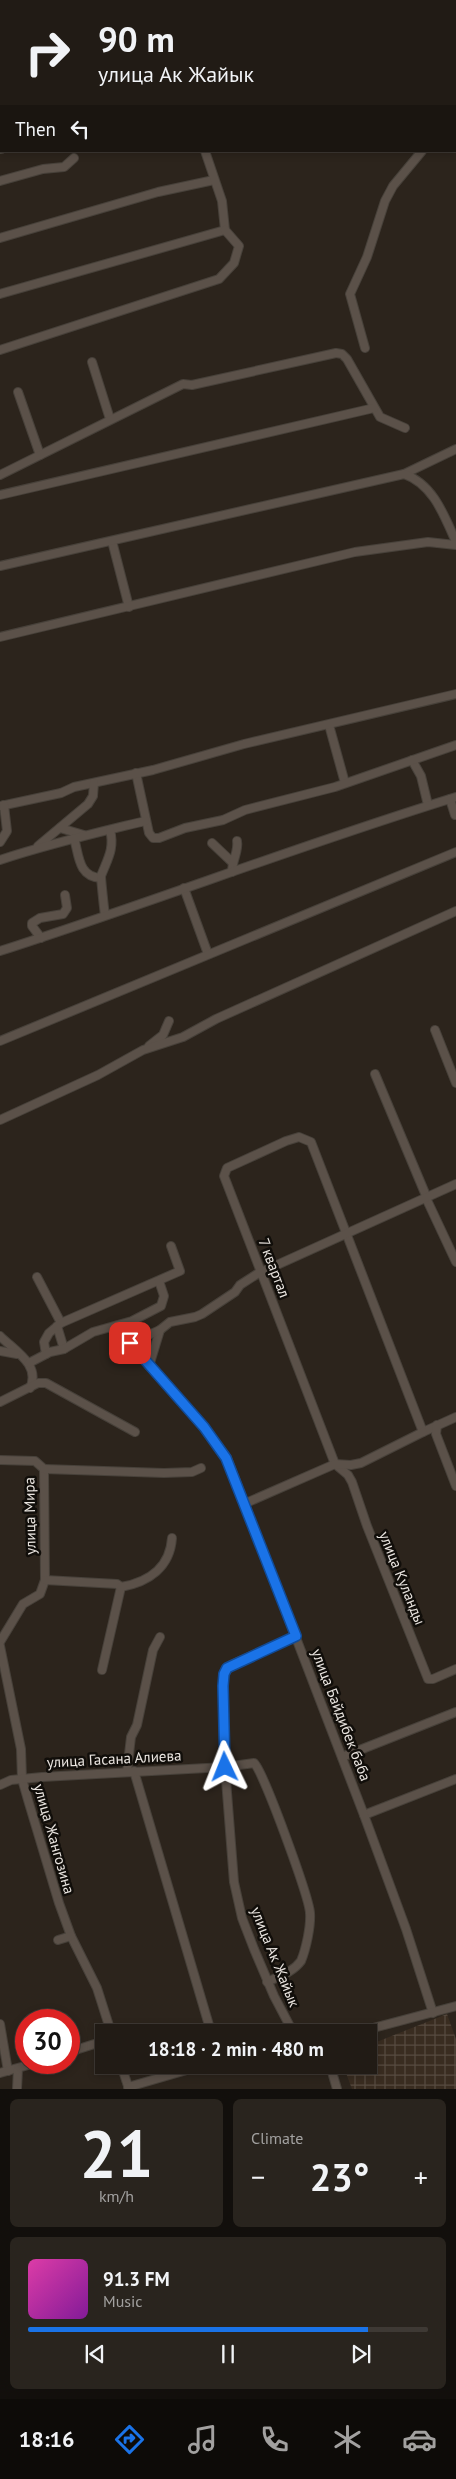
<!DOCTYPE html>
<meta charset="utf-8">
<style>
:root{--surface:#211b15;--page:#29241e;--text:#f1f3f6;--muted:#a2a1a0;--line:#3e3934;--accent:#1a73e8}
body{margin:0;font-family:"PT Sans",sans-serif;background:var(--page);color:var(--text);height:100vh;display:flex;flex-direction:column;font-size:19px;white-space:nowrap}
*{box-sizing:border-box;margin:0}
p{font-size:16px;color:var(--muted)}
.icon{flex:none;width:28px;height:28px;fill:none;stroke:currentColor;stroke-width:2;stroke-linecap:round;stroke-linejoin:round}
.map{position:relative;height:2089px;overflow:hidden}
.side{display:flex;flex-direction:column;gap:10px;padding:10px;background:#120f0c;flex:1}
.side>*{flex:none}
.banner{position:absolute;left:0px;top:0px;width:456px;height:152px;box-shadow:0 2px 8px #0003,0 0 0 1px var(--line);background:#211b15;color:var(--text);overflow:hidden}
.speed{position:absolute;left:15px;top:2009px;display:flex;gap:10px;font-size:25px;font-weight:700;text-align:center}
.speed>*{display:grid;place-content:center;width:65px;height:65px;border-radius:50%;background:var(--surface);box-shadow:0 2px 8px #0003,0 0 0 1px var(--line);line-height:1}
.speed .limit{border:8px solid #d22;background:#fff;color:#111}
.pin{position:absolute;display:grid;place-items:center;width:42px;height:42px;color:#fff;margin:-21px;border-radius:10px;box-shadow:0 2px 8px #0006}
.me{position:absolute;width:55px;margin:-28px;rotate:358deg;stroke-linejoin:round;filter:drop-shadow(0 0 4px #0008)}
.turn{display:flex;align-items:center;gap:18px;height:105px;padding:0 15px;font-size:22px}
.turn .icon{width:65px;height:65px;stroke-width:2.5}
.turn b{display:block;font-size:35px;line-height:42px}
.then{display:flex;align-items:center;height:48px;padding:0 15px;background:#0003;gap:10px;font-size:19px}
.big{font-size:38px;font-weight:700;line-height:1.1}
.side .card{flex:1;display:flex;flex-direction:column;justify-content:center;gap:8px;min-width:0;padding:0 18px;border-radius:8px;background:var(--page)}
.side .dial{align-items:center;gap:0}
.dial b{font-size:65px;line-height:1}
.song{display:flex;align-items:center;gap:15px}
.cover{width:60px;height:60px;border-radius:8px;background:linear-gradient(135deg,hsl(320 70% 55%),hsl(290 70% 35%))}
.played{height:5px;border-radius:2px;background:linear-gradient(90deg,var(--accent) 85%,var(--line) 85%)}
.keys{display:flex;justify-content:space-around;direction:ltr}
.heat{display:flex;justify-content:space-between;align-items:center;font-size:28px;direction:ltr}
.side .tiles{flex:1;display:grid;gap:10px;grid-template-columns:1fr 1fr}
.card:last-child{grid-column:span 2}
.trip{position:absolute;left:95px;top:2024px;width:282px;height:50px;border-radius:0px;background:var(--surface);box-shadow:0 2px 8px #0003,0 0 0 1px var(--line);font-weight:700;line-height:50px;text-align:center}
.tabs{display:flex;height:80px;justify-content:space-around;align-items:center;background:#0d0b08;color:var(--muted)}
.tabs .icon{width:35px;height:35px}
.tabs .on{color:var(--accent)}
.tabs b{font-size:22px;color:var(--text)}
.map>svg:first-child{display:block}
</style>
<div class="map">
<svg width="456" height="2089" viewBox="0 0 456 2089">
<defs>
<pattern id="industrial-grid" width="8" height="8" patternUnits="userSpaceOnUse" patternTransform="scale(1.25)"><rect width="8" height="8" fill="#392c20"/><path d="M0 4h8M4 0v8" fill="none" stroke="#564a40"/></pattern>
</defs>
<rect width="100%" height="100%" fill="#2c241c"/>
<polygon fill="url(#industrial-grid)" points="447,2014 456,2039 456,2089 352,2089 343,2065 369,2065 369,2045"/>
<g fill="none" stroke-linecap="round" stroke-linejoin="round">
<g stroke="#47413a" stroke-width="10">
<g id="street">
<polyline points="81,1 82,0"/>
<polyline points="168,1 169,0"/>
<polyline points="216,1 217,0"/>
<polyline points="0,181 43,169 64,167 74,158"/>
<polyline points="0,238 158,192 214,180"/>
<polyline points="0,294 225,230 222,201 205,151"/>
<polyline points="365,348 350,294 367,257 385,201 393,186 422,151"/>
<polyline points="0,350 219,279 234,263 239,246 225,230"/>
<polyline points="92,362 110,419"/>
<polyline points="18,392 40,455"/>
<polyline points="404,474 456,449"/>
<polyline points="0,475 183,384 192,385 336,353 342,354 347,359 380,417 405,428"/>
<polyline points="0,495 374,408"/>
<polyline points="112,541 129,607"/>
<path d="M0,566l404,-92c29,10 40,41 52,68"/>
<polyline points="0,637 355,552 428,542 456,545"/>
<polyline points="329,725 345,783"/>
<polyline points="412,760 421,776 428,805"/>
<polyline points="136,773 149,833 153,838 159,838 185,828 223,820 245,810 335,787 456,745"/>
<polyline points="450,799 455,815"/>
<polyline points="0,806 61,793 74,787 153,770 244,744 456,694"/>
<polyline points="60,828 84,835"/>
<path d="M74,838c5,17 4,39 27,40"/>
<polyline points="0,842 7,831 4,805"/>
<polyline points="212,843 232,862"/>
<polyline points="38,846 88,804 93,796 94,783"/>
<path d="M0,860c48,-16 96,-27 145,-39"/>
<path d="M232,872c0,-12 7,-21 5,-31"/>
<polyline points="184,888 208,954"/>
<path d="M105,915c-1,-6 -4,-36 -4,-39 6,-16 14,-27 9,-46"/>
<polyline points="41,938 32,926 32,923 40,918 63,914 67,908 65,895"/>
<path d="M0,951c153,-49 303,-107 456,-154"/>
<polyline points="435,1030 456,1083"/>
<polyline points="0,1041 456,852"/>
<polyline points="149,1046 163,1035 169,1021"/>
<polyline points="375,1074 427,1198"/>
<polyline points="0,1120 98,1075 143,1050 183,1037 216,1019 456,911"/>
<polyline points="426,1198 456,1262"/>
<polyline points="37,1277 61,1323"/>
<polyline points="57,1326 64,1349"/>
<path d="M0,1336c15,15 41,29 30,52"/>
<polyline points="0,1351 17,1354"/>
<polyline points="46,1354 44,1342 49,1333 61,1323 180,1271 171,1246"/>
<polyline points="29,1363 50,1352 64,1349 93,1332 132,1321 161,1306 164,1296 159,1281"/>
<polyline points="149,1366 160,1330"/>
<polyline points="0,1402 38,1383 46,1383 135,1432"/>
<polyline points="456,1417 423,1432 311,1142 299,1137 286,1141 227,1168 224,1176 335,1464 348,1475 352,1482 367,1526 428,1679 433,1679 456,1669"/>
<polyline points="437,1425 436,1434 456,1486"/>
<polyline points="0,1460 35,1461 44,1469 45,1580 40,1594 23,1604 0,1642"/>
<polyline points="44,1469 164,1473 192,1472 201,1468"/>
<polyline points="246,1503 335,1464 351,1465 361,1463 423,1432"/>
<polyline points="45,1580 117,1584 121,1587 102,1670"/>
<path d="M121,1587c28,-5 49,-20 51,-49"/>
<polyline points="0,1646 21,1749 22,1779 28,1800 59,1903 71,1936 97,1988 111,2032"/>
<polyline points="342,1757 456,1712"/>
<polyline points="127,1771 131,1737 137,1725 153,1650 160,1637"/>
<polyline points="134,1771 211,2032"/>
<path d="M0,1785l11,-5 31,-3 183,-10 29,-4c9,7 55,134 56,150 1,13 -4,36 -9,48 -8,11 -21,15 -34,21"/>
<polyline points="364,1815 456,1779"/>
<polyline points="58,1940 71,1936"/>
<polyline points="433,2013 406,1929 364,1815 227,1458 204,1427 130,1343 160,1330 170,1322 195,1317 202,1314 235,1292 240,1285 257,1274 456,1184"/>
<polyline points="0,2024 8,2071"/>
<polyline points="293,2032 274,1996 254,1949 242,1918 234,1882 225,1767 223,1686 224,1674 231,1665 296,1636"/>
<polyline points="358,2032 456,2006"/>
<polyline points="69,2052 104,2041"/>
<polyline points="121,2065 129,2089"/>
<polyline points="330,2065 337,2089"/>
<polyline points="0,2073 39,2062"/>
<polyline points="128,2087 204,2065"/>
<polyline points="17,2089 18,2069"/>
</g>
</g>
<g stroke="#47413a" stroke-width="14">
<g id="secondary">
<polyline points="455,135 456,135"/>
<polyline points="0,147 1,147"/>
</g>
</g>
<use href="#street" stroke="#5b5149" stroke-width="8"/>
<use href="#secondary" stroke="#5b5149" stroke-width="11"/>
</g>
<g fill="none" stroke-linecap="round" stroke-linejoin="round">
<g stroke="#114b97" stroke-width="12">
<polyline id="route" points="130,1343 204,1427 226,1458 296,1636 227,1668 224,1674 223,1686 225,1767"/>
</g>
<use href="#route" stroke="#1a73e8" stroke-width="9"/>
</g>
<g text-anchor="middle" stroke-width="5" stroke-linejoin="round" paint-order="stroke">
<g font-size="15" fill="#eae5e0" stroke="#110e0a">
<text transform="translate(274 1268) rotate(69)" y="5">7 квартал</text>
<text transform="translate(30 1516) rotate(-91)" y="5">улица Мира</text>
<text transform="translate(402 1578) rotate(68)" y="5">улица Куланды</text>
<text transform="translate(341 1715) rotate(69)" y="5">улица Байдибек баба</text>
<text transform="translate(114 1759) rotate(-3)" y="5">улица Гасана Алиева</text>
<text transform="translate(54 1839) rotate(74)" y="5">улица Жангозина</text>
<text transform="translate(275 1957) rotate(68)" y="5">улица Ак Жайык</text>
</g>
</g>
</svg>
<div class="speed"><div class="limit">30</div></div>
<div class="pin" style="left:130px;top:1343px;background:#d93025"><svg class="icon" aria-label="arrive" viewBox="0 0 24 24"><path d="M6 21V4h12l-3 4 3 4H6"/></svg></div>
<svg class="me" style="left:225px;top:1767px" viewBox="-20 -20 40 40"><path d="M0-17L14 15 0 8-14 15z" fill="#1a73e8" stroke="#fff" stroke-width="4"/></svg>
<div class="trip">18:18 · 2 min · 480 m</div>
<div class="banner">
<div class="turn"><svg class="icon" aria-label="right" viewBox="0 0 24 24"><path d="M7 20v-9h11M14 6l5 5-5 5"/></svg><div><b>90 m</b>улица Ак Жайык</div></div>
<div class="then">Then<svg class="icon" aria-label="left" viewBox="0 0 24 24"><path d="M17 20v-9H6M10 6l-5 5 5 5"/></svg></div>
</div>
</div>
<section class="side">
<div class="tiles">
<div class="card dial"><b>21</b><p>km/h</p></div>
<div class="card"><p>Climate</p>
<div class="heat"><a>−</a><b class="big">23°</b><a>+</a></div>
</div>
<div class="card">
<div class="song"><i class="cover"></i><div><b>91.3 FM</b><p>Music</p></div></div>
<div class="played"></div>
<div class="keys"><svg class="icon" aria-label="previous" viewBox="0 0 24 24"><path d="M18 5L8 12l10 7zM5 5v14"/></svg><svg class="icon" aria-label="pause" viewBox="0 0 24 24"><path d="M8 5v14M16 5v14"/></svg><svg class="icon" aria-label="next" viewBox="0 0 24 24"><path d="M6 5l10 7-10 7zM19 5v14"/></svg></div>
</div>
</div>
</section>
<nav class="tabs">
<b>18:16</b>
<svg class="icon on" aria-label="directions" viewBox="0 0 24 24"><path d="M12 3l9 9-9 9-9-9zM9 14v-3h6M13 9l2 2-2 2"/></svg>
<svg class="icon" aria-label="music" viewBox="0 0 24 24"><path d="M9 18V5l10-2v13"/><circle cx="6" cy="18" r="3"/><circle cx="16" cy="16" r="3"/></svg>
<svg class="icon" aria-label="phone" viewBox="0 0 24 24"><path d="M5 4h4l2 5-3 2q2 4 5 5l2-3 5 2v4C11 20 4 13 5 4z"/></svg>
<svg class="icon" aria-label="climate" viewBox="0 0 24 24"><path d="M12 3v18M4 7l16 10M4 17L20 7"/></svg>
<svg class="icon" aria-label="car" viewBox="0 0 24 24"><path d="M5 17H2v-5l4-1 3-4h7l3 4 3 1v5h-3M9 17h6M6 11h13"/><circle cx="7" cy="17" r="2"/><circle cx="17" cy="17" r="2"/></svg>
</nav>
